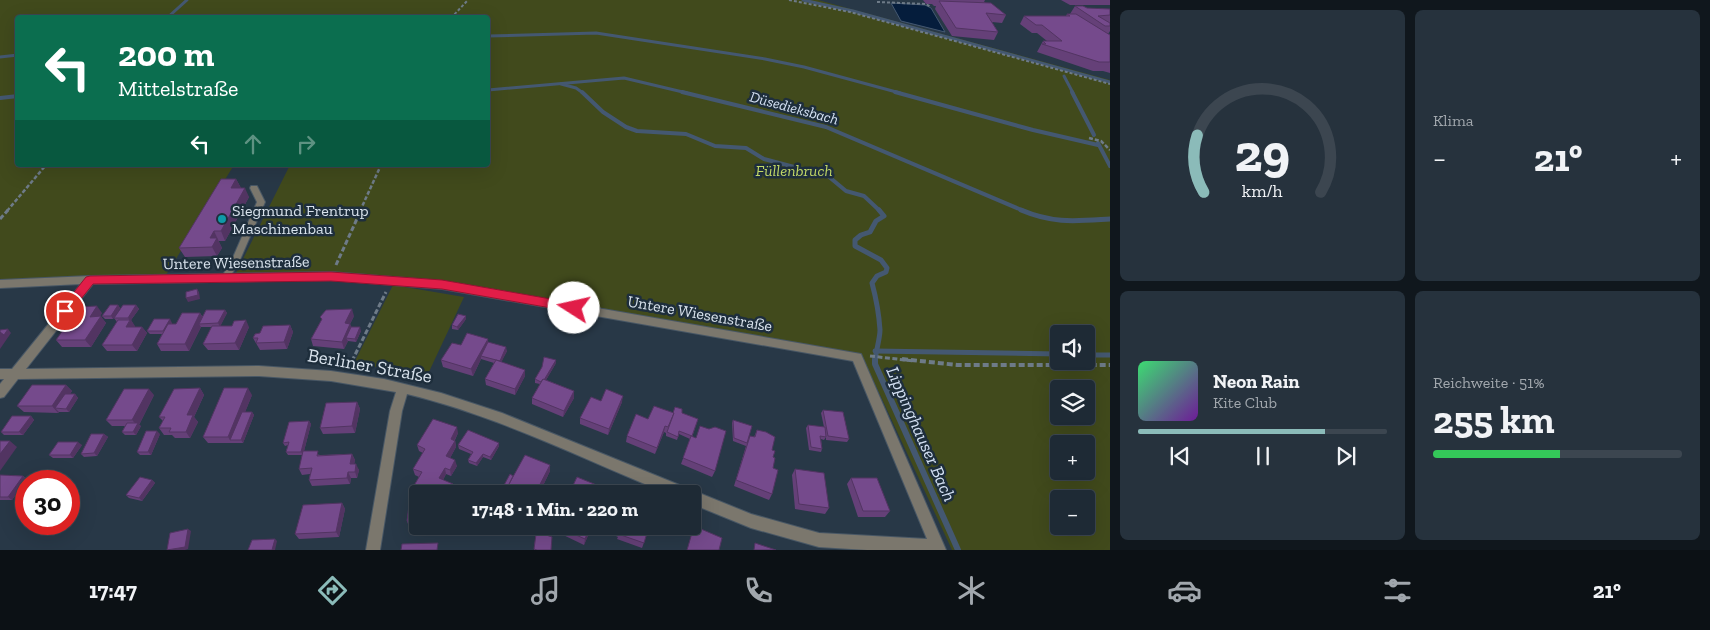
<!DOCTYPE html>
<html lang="de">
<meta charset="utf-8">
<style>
:root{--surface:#1e2a35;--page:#26323d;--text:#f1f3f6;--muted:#a1a7ad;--line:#3c4650;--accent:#8bbbb9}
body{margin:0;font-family:"Zilla Slab",serif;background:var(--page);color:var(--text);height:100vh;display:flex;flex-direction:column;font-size:19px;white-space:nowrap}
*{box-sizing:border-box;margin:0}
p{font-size:16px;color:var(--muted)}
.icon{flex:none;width:28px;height:28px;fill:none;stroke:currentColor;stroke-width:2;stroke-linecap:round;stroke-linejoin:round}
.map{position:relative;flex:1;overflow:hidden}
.panel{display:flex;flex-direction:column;gap:10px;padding:10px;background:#10171d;width:600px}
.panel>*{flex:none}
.hud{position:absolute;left:15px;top:15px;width:475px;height:152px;border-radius:5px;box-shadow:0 5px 20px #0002,0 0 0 1px var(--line);background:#0b6e4f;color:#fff;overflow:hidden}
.controls{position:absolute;left:1050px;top:325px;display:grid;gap:10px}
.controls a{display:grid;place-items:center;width:45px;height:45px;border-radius:5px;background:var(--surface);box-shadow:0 5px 20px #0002,0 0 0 1px var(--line);font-size:25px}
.speed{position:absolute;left:15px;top:470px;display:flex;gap:10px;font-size:25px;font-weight:700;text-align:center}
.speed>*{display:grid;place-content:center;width:65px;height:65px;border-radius:50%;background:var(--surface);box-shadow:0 5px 20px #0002,0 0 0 1px var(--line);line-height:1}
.speed .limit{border:8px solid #d22;background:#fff;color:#111}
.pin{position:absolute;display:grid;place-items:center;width:42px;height:42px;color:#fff;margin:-21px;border:2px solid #fff;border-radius:50%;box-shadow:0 1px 5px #0007}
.me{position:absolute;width:55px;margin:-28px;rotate:280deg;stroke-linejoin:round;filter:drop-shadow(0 0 4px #0008)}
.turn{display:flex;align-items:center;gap:18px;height:105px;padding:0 20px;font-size:22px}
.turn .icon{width:65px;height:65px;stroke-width:2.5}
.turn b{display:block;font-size:35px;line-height:42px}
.lanes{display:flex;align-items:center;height:48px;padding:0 20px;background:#0003;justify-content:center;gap:25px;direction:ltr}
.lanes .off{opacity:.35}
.big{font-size:38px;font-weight:700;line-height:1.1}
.panel .card{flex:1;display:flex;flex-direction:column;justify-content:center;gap:8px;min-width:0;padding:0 18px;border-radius:8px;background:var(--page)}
.panel .dial{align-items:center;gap:0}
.dial svg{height:130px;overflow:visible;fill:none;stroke:var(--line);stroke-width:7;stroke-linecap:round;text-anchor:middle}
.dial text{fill:var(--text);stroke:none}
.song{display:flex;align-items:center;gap:15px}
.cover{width:60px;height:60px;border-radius:8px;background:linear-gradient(135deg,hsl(140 70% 55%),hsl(280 70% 35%))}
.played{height:5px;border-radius:2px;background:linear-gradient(90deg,var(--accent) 75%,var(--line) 75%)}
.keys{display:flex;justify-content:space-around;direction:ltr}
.heat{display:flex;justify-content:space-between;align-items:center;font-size:28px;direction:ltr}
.charge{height:8px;border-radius:4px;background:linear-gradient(90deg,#34c759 51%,var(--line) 0)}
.panel .tiles{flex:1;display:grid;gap:10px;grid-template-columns:repeat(2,1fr)}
.trip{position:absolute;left:409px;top:485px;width:292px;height:50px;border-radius:5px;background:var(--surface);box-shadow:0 5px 20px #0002,0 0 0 1px var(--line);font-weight:700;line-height:50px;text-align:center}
.tab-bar{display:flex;height:80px;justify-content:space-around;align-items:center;background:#0c1115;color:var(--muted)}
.tab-bar .icon{width:35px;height:35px}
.tab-bar .active{color:var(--accent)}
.tab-bar b{font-size:22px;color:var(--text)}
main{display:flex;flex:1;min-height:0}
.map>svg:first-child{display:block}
</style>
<main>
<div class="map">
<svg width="1110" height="550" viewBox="0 0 1110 550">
<rect width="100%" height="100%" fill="#283847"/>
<g fill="#414a1c" fill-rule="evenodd">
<path d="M0,0h818l292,80v470h-158l-90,-194 -419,-76 -109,-6 -99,1 55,-110h198v-147h-470v147h216l-68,110 -166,6zM1059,334h27v27h-27zM1059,389h27v27h-27zM1059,444h27v27h-27zM1059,499h27v27h-27z"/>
<polygon points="393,285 464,297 427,376 354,363"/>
</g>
<polygon fill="#051d3c" stroke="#445871" points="891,3 925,5 931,8 945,32 901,21"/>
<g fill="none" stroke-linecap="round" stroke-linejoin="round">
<g stroke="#445871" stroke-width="3">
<polyline points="803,0 853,11 1110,82"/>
<polyline points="167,18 187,0"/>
<polyline points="488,36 596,33 765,59 804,67 900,93"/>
<polyline points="0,57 18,55"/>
<polyline points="1064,76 1073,93"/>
<polyline points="561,84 576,88 583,93"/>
<polyline points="488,90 624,78 687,93"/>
</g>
<g stroke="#445871" stroke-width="4">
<polyline points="582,92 603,112 626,127 637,131 686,134 715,146 746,148 764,159 828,176 846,191 864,196 880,211"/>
<polyline points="682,92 826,127 1024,211"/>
<polyline points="895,92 1033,130 1098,145"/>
<polyline points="1072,92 1094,135"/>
<polyline points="0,98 18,96"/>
<polyline points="1098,143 1110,166"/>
</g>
<g stroke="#445871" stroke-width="5">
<path d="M1021,210c33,14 55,11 89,9"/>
<polyline points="875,351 1059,354"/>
<polyline points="1086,355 1110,355"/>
<path d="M875,361c1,-10 5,-23 5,-31 -1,-16 -4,-32 -8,-47l5,-7 9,-4 1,-4 -6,-8 -26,-14v-6l6,-5 9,-3 6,-11 8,-5 -5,-6"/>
</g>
<polyline stroke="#445871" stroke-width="6" points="875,359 875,364 958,550"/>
<g stroke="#485765" stroke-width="2">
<polygon id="service" points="251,186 257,186 265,202 239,262 228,280 222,280 221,278 231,262 257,202 250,188"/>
</g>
<g stroke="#485765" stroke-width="2">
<path id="minor" d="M331,272l111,9 419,73 85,196h-79l-48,-3 -68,-19 -59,-24v-10h-23c-86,-35 -171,-78 -262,-100l-5,17 -22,139h-14l24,-139 6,-19 -65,-11 -72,-5 -241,3 -14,18 -4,1v-14l4,-5h-4v-10h12l69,-85 -81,4v-8l90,-4zM331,280l111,9 411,72 74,178 -108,-6 -68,-19 -249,-101 -61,-20 -57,-14 -53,-8 -72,-5 -233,3 67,-85z"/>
</g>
<g stroke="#6e7b88" stroke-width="2" stroke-dasharray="3 2" stroke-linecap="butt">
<polyline points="789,0 850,12 1110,84"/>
<polyline points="877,2 926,4 931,7"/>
<polyline points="451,18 468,0"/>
</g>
<g stroke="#6e7b88" stroke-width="2.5" stroke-dasharray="4 2" stroke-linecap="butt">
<polyline points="1089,138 1101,141 1110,150"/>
<polyline points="7,211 46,165"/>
<polyline points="360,211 381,165"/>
</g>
<g stroke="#6e7b88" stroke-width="3" stroke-dasharray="5 2.5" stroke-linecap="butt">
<polyline points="0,219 8,210"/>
<polyline points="336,265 361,210"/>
<polyline points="870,356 914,361"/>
<polyline points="352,361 386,292"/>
</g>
<g stroke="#6e7b88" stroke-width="4" stroke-dasharray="6 3" stroke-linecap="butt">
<polyline points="902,359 957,365 1110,365"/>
<polyline points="349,367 353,359"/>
</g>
<use href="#service" fill="#7b776d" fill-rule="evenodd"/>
<use href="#minor" fill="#7b776d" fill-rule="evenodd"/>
</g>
<g fill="#654078">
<polygon points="923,0 985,0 984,2 1006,15 1002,23 992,22 998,32 994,40 952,36 935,9 936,6 934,6 932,4 926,4"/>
<polygon points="1061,0 1110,0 1110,5 1070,5"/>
<polygon points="1075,6 1087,8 1110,9 1110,31 1108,34 1110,35 1110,73 1103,71 1093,71 1037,52 1043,41 1047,41 1037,33 1032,33 1020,24 1024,16 1066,16 1067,14 1070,14"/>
<polygon points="236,179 241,188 249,197 225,241 219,241 219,242 222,248 217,256 185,257 179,248"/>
<polygon points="118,305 120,308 113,319 105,319 102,316"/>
<polygon points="136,305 139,309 131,320 135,327 142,327 147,333 137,351 107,351 102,345 117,322 114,318"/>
<polygon points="225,310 227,313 220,326 249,327 239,350 208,350 203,344 212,327 201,327 189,351 161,351 157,344 162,334 150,334 147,331 172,323 172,324 176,324 200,313 202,316"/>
<polygon points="102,313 100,316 106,323 91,347 62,347 56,340"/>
<polygon points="354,316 350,324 351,327 361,331 356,342 348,341 344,349 313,346 311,339"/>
<polygon points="466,319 458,330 452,329 452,325"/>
<polygon points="290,325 293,332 287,349 260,350 253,338 260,333"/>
<polygon points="488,339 488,343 507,351 501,362 525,370 525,376 515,395 486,385 485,379 494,363 481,359 473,376 443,367 441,360 461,345"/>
<polygon points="556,363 546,380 574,391 574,398 563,417 532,404 532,398 540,384 535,383 535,379"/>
<polygon points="66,385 72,391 70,394 75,394 78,398 69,412 59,412 58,413 24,412 17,406"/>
<polygon points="200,388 204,395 194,417 198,422 190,438 175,438 172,435 164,435 159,428 163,421 159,417"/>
<polygon points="154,395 139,425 141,426 136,435 125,435 122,432 125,426 112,426 106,420"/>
<polygon points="252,395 245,412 252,412 254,415 243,443 208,443 203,437"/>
<polygon points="601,401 622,402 608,435 580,424 580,418"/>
<polygon points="357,402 360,409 355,433 323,434 320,428"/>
<polygon points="823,410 849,439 847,442 826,440 826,437 824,440 821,439 822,449 821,452 809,450 806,428 808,425 824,427 821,413"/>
<polygon points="673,413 682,413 698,419 692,437 715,471 712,477 681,464 690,439 679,434 677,440 666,436 666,433 664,432 655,454 626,442 627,436 648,419"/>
<polygon points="31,416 34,420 23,435 4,435 1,432"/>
<polygon points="733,420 749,438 754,437 757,430 772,450 773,457 772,494 769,500 734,486 746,446 733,441 732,423"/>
<polygon points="309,421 311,424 304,451 320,455 352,454 355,460 354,464 359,470 357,478 351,478 350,484 312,486 309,480 310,474 302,475 299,469 303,455 288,455 286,452 288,445 285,446 283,443"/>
<polygon points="458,433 455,440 456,447 450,458 457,466 451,476 446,474 443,480 453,484 454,490 452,494 418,494 418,524 408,524 407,521 410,497 409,494 419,477 415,475 413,469 423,453 419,451 417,445"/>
<polygon points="104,434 108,437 97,456 84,457 81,454"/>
<polygon points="160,434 151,455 140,455 137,452"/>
<polygon points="82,445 73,458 53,458 49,455"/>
<polygon points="458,445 499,446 491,460 483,457 477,466 469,463 468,460 471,454 459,449"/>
<polygon points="550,465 550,471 539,494 503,494 513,476"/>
<polygon points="795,469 829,508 825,514 795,509 792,475"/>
<polygon points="0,475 23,476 27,479 12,500 0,500"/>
<polygon points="851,478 890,511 885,517 858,517 847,484"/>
<polygon points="152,480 155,483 142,501 129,498 126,495"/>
<polygon points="342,503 345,509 339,537 299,539 295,534"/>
<polygon points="522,526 551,526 547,535 551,550 534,550 536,530 522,528"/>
<polygon points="555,526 592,526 584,545 555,531"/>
<polygon points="616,526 650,526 642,548 617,539 618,537 614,535"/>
</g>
<g fill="#523462">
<polygon points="236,179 241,188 231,188"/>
<polygon points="245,188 249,197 225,241 221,231"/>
<polygon points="214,231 222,248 217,256 212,247 210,238"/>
<polygon points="197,289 199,292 200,299 188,302 186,298"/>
<polygon points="118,305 120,308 113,319 111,316"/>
<polygon points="136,305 139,309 131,320 135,326 131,333 126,327 130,321 128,318"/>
<polygon points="97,306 102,313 96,323 90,317"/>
<polygon points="352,309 354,316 350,324 353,330 346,338 348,341 344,349 342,342 345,323"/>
<polygon points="225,310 227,313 220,327 218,323"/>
<polygon points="200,313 204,320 199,324 201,327 189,351 185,344"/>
<polygon points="101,316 106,323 91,347 85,340"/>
<polygon points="466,316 466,319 458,330 457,327"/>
<polygon points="170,319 172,323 166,334 163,331"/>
<polygon points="246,320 249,327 239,350 235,343"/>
<polygon points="290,325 293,332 287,349 284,342"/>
<polygon points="142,327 147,333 137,351 132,345"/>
<polygon points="360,327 361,331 356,342 355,339"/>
<polygon points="8,329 11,333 0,349 0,333"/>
<polygon points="488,339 488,345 481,356 481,359 473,376 471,369"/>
<polygon points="506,347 507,351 500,365 499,361"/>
<polygon points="556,360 556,363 543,385 543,382"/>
<polygon points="525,370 525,376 515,395 515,389"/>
<polygon points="66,385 72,391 61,408 55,408 59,412 58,413 52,406"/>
<polygon points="200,388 204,395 194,417 198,422 190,438 186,432 187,415"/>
<polygon points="248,388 252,395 234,440 230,440 228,437"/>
<polygon points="149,389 154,395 139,425 141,426 136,435 133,432 137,425 132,420"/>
<polygon points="574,391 574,398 563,417 564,411"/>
<polygon points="75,394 78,398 69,412 66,409"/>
<polygon points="623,396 622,402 608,435 609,429"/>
<polygon points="357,402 360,409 355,433 352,426"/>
<polygon points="252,412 254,415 243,443 241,440"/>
<polygon points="31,416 34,420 23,435 19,432"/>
<polygon points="309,421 311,424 303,455 301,452"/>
<polygon points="665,426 664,432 655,454 657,448"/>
<polygon points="457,427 458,433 452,445 451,439"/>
<polygon points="157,431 160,434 151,455 148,452"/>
<polygon points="104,434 108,437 97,456 94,453"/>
<polygon points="10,441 17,447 0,471 0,454"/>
<polygon points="455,441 456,447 448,462 446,456"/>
<polygon points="78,442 82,445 73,458 70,455"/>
<polygon points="499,443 499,446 491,460 490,457"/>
<polygon points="352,454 355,460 353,470 350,464"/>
<polygon points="483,454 483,457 477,466 476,463"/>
<polygon points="455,460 457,466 451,476 450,470"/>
<polygon points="356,464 359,470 357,478 355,472"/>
<polygon points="550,465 550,471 539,494 535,494"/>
<polygon points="445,468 446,474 441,484 439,478"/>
<polygon points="348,472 351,478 350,484 347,478"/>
<polygon points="23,476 27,479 12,500 8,497"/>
<polygon points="152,480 155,483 142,501 139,498"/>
<polygon points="453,484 454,490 452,494 447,494"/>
<polygon points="342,503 345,509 339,537 336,532"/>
<polygon points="550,526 551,526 546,538 546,535"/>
<polygon points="590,526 592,526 584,545 585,539"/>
<polygon points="188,529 191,531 188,549 185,550 170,550"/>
<polygon points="275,539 277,541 275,550 272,550"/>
</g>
<g fill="#754a8c" stroke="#523462">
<polygon points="939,1 991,3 1006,15 986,13 998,32 956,28"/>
<polygon points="1075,6 1083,6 1087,8 1110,9 1110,15 1098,16 1110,23 1110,26 1105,26"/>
<polygon points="1067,14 1076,14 1110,35 1110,62 1099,62 1042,44 1046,44 1043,41 1062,41 1042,25 1036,25 1024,16 1070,16"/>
<polygon points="221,179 236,179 231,188 245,188 221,231 214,231 210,238 217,238 212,247 179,248"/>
<polygon points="197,289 198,295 186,298 186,292"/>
<polygon points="110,305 118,305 111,316 102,316"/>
<polygon points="123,305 136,305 128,318 114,318"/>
<polygon points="97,306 90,317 101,316 85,340 56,340 79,307"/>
<polygon points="352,309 345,323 350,324 342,342 311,339 322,319 320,317 326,310"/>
<polygon points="206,310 225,310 218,323 199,324"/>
<polygon points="182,313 200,313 185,344 157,344 168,324 176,324"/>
<polygon points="458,314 466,316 457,327 452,325"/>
<polygon points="154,319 170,319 163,331 147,331"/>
<polygon points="118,320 130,320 126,327 142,327 132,345 102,345"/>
<polygon points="246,320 235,343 203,344 212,326 232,326 234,321"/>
<polygon points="290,325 284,342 256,343 258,338 253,338 255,334 260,333 263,326"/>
<polygon points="351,327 360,327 355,339 346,338"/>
<polygon points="8,329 4,335 0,332 0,330"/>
<polygon points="467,333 488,339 471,369 441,360 452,343 461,345"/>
<polygon points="488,342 506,347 500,361 481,356"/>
<polygon points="544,357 556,360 544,380 543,379 541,382 535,379 542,367"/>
<polygon points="496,360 525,370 515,389 485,379"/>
<polygon points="543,379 574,391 564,411 532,398"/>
<polygon points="32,385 66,385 52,406 17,406"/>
<polygon points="200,388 187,415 193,415 186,432 169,432 171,428 159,428 165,417 159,417 174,389"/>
<polygon points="224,388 248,388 228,437 203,437"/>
<polygon points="124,389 149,389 132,420 106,420"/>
<polygon points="606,389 623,396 609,429 580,418 591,397 601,401"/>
<polygon points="65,394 75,394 66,409 55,408"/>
<polygon points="357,402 352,426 320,428 326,403"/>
<polygon points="654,406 674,413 668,427 665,426 657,448 627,436 636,414 648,419"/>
<polygon points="675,407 682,409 682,413 698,419 692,436 679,431 678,437 667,432 674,413 673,413"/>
<polygon points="823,410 843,412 849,439 828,436"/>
<polygon points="242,412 252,412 241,440 230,440"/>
<polygon points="12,416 31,416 19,432 1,432"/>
<polygon points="433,419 457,427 451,439 455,441 446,456 455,460 450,470 445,468 439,478 453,484 447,494 442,493 441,494 418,494 418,497 409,494 422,472 413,469 425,449 417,445"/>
<polygon points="733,420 752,426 747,443 734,438"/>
<polygon points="309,421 301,452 286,452 289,442 283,443 289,422"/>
<polygon points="127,423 138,423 133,432 122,432"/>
<polygon points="808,425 825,427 826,437 820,436 822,449 811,447"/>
<polygon points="700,426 709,429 715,427 726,431 715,471 683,458 691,436 696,438"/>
<polygon points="468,430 499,443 490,457 483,454 476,463 468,460 473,452 458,445"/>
<polygon points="757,430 766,432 775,437 772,450 775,451 773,457 775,458 773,468 778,470 772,494 736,480 750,436 755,437"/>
<polygon points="146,431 157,431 148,452 137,452"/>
<polygon points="91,434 104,434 94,453 81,454"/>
<polygon points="0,441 10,441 0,454"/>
<polygon points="58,442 78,442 70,455 49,455"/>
<polygon points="303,451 318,451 317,456 352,454 350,464 356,464 355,472 348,472 347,478 309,480 312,468 299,469"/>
<polygon points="525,455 550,465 535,494 530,494 509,484"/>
<polygon points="795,469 824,473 829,508 799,504"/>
<polygon points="510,474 513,476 509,484 509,487 524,494 503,494 503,487"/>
<polygon points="0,475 23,476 8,497 0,497"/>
<polygon points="140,477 152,480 139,498 126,495"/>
<polygon points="577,477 604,488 601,494 569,494"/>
<polygon points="851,478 877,478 890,511 863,511"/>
<polygon points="410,497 418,500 418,521 407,521"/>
<polygon points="342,503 336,532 295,534 303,505"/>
<polygon points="532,526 550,526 546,535 552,537 551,550 537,550 534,549 537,527"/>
<polygon points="556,526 590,526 585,539"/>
<polygon points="616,526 649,526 644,543 618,534 619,531 615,530"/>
<polygon points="694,526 722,538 719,550 687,550"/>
<polygon points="188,529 185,547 167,550 170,533"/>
<polygon points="275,539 272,550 248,550 252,540"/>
<polygon points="438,543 437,550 401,550 402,544"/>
<polygon points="755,543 776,550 754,550"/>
</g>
<polygon fill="#e11d48" stroke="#92132f" points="331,272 442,280 574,303 580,308 574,312 442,289 331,281 93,284 69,314 65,316 59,311 86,277 90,276"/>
<circle fill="#0f9aa8" stroke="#1e2e3c" stroke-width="2" cx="222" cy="219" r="5"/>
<g text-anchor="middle" stroke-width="5" stroke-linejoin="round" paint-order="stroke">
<g font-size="15" font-style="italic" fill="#d4e1f3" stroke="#1e2e3c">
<text transform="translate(794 108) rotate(15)" y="5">Düsedieksbach</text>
</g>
<g font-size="16" font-style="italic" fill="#c2d866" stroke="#1e2e3c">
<text x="794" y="176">Füllenbruch</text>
</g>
<g font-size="16" fill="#d8e2ec" stroke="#1e2e3c" text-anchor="start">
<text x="232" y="216">Siegmund Frentrup<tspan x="232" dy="18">Maschinenbau</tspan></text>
</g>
<g font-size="16" fill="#d8e2ec" stroke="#1e2e3c">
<text transform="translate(236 262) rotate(-1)" y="6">Untere Wiesenstraße</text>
<text transform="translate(700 313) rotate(10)" y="6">Untere Wiesenstraße</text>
</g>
<g font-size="18" font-style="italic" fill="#d4e1f3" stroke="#1e2e3c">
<text transform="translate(921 434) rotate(66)" y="6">Lippinghauser Bach</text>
</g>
<g font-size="19" fill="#d8e2ec" stroke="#1e2e3c">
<text transform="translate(370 365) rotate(10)" y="7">Berliner Straße</text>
</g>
</g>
</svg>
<div class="controls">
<a><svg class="icon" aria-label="sound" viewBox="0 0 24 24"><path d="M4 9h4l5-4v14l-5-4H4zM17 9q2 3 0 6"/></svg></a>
<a><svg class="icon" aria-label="layers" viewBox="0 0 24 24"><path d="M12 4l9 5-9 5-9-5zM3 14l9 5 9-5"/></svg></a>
<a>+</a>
<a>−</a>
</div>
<div class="speed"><div class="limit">30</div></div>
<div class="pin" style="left:65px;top:311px;background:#d93025"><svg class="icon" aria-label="arrive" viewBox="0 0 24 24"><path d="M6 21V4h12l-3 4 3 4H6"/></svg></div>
<svg class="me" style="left:574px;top:308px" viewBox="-20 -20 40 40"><circle r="19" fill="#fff"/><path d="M0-13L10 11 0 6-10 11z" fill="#e11d48"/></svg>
<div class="trip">17:48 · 1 Min. · 220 m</div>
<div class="hud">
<div class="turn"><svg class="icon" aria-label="left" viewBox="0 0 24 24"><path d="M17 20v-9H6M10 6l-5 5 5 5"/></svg><div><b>200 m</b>Mittelstraße</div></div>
<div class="lanes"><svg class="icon" aria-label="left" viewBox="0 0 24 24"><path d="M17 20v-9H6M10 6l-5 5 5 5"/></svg><svg class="icon off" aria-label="ahead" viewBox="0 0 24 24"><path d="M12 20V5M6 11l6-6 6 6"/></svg><svg class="icon off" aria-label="right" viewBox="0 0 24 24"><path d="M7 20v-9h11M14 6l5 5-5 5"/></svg></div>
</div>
</div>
<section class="panel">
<div class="tiles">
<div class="card dial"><svg viewBox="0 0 100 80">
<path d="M14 69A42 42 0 1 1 86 69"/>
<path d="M14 69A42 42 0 0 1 10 34" stroke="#8bbbb9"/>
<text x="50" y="56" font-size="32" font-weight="700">29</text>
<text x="50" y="72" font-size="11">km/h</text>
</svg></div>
<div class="card"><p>Klima</p>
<div class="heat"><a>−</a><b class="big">21°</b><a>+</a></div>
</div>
<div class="card">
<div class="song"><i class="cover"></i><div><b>Neon Rain</b><p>Kite Club</p></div></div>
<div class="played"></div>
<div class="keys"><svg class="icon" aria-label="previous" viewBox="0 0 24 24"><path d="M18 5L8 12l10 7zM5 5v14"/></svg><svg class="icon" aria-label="pause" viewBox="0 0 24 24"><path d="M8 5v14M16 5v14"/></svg><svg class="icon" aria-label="next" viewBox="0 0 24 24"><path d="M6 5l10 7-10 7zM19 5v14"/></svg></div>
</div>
<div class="card"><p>Reichweite · 51%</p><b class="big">255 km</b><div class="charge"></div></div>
</div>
</section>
</main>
<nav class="tab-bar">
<b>17:47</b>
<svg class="icon active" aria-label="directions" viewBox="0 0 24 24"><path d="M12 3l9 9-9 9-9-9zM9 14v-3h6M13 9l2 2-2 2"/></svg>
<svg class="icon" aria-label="music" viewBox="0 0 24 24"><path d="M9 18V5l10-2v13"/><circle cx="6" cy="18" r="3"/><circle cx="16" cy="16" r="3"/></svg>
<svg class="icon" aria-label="phone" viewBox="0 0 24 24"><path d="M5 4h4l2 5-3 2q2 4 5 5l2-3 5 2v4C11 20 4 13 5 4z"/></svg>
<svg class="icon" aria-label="climate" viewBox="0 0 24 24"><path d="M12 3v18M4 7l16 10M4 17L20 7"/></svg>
<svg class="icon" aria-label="car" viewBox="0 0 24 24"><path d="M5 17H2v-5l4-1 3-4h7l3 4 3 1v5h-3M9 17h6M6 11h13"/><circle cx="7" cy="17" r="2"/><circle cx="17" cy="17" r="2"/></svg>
<svg class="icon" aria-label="filters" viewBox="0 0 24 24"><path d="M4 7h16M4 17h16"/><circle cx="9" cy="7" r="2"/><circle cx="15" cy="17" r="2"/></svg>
<b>21°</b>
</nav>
